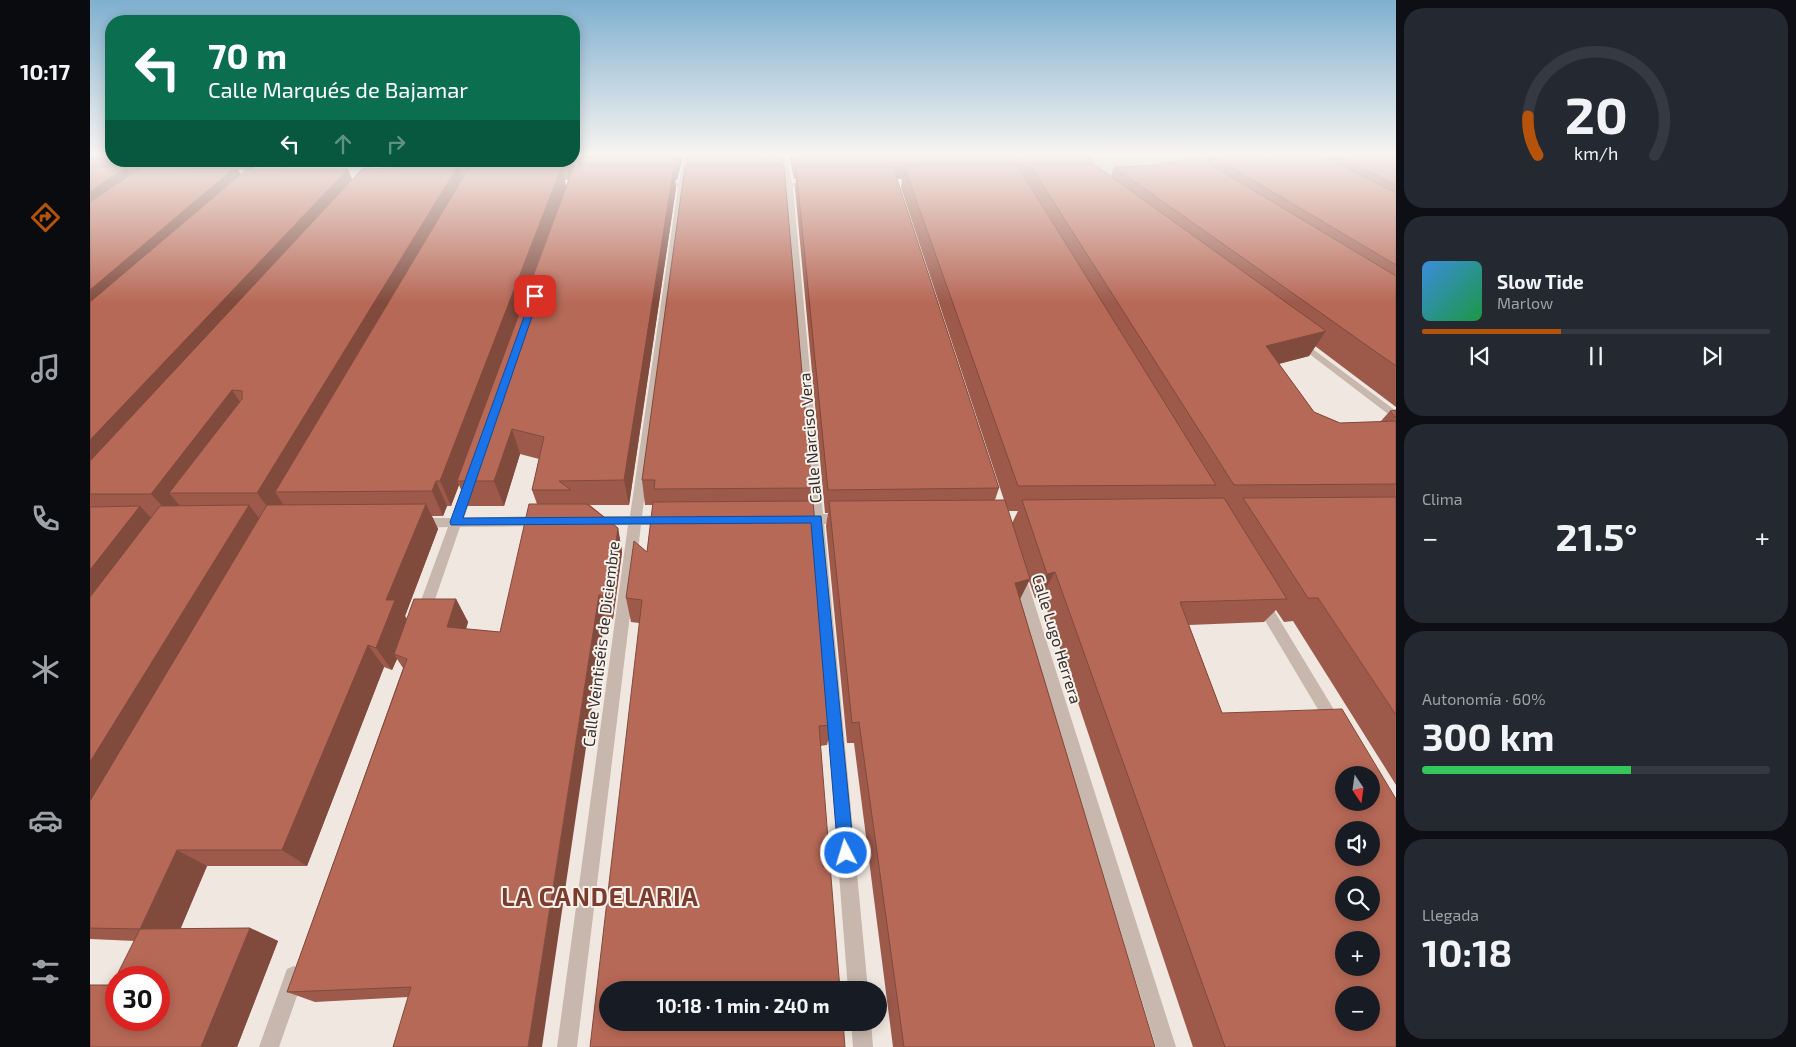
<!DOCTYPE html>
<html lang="es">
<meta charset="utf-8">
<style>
:root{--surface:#171b24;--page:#242831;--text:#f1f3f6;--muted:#9ea1a6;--line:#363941;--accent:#b45309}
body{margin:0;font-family:"Exo 2",sans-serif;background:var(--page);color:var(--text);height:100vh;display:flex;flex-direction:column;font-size:19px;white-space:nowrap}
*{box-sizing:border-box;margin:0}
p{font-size:16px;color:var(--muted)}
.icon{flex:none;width:28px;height:28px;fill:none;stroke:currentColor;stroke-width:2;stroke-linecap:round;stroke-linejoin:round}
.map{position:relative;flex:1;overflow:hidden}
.side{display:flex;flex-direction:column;gap:8px;padding:8px;background:#0d0f14;width:400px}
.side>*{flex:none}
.top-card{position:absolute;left:15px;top:15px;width:475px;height:152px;border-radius:20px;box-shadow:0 2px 12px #0003;background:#0b6e4f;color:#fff;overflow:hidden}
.needle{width:32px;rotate:167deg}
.tools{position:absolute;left:1245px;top:766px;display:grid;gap:10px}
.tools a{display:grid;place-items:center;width:45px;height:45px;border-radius:50%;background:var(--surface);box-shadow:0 2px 12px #0003;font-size:25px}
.speed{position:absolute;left:15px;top:966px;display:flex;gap:10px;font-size:25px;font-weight:700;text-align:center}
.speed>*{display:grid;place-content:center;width:65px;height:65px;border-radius:50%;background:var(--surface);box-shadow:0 2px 12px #0003;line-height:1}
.speed .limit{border:8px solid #d22;background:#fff;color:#111}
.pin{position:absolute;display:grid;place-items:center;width:42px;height:42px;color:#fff;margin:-21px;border-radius:10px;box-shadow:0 2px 8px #0006}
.me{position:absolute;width:55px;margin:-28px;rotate:355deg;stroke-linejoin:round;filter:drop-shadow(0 0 4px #0008)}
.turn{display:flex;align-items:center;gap:18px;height:105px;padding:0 20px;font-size:22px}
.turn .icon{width:65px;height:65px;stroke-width:2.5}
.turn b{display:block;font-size:35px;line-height:42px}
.lanes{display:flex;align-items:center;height:48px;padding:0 20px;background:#0003;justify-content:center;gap:25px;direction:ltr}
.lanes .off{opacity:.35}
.big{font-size:38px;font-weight:700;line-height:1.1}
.side .card{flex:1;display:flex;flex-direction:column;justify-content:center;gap:8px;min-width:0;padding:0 18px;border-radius:20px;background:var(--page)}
.side .dial{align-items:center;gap:0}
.dial svg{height:130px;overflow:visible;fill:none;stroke:var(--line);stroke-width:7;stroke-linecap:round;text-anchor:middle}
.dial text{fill:var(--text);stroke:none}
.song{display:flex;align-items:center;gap:15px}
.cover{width:60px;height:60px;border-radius:8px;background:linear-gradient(135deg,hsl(210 70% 55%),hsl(140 70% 35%))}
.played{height:5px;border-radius:2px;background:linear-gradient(90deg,var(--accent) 40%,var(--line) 40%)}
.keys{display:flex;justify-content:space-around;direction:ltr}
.heat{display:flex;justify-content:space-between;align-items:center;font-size:28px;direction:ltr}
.charge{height:8px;border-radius:4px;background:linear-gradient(90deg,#34c759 60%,var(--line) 0)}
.trip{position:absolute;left:509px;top:981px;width:288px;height:50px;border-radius:25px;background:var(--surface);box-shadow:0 2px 12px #0003;font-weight:700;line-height:50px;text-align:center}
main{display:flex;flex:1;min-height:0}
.menu{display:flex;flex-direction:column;width:90px;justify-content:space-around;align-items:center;background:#090b0e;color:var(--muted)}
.menu .icon{width:35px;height:35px}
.menu .on{color:var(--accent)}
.menu b{font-size:22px;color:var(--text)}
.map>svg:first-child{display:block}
</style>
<main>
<nav class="menu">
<b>10:17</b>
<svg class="icon on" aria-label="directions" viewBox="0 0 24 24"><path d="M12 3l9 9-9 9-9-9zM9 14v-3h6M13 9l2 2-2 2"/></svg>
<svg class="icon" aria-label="music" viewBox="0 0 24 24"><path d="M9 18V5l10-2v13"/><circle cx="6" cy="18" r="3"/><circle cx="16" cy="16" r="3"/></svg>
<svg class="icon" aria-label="phone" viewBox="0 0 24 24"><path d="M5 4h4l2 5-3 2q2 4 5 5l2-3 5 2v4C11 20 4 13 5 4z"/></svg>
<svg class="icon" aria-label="climate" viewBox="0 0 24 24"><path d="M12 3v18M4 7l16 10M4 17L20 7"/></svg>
<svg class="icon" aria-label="car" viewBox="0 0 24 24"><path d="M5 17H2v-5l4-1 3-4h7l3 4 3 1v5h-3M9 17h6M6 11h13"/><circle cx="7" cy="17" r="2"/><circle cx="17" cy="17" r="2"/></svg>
<svg class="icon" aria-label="filters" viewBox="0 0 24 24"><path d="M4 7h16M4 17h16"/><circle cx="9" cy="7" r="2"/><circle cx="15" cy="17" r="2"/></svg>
</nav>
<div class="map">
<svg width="1306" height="1047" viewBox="0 0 1306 1047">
<rect width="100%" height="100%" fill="#f0e7e0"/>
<g fill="#b5bda1">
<polygon points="988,156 1137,156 1072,173 1002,180"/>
<polygon points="297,161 337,161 325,175 285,175"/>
</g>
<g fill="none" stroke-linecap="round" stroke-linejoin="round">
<g fill="#c7b7ad" fill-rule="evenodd">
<polygon points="593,156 599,156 596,183 610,183 614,185 610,187 595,187 552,516 576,515 582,520 576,525 551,525 487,1047 467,1047 538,525 504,526 498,521 504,516 540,516 588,187 570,187 566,185 570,183 589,183"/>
<polygon points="691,156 697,156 702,183 722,183 726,185 722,187 703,187 733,514 754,514 760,519 754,524 734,524 778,990 758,990 722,524 709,524 703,519 709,514 721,514 695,187 680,187 676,185 680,183 695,183"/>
<polygon points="198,161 208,161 182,172 175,169 165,176 153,174 163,172 170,165 186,166"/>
<polygon points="280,161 287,161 270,182 264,182 264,178"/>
<polygon points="362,161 369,161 353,179 347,179 347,175"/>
<polygon points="1208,338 1306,411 1306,420 1205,343 1205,339"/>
<polygon points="380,478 386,482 374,518 451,516 457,521 451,526 370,527 340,614 338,618 333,620 328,618 326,614 358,527 329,528 323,523 329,518 361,518 374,482"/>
<polygon points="929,572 934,573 936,577 1086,1047 1066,1047 922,577 924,573"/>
<polygon points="1172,597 1177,599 1249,718 1252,723 1249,728 1244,730 1239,728 1167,607 1165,603 1167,599"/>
<polygon points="204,966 211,969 214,976 189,1047 169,1047 197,969"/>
<polygon points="761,1022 781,1022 783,1047 763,1047"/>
</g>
</g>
<g fill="#9d5a4b" fill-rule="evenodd">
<path d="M0,156h21v5h151l-9,8 99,10 103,-13 -1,-2 125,-8 -4,10h3v-2l2,-8h103l-6,24h-2l1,8 -47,317h-39l28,23 4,24 -9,67 -8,-1 -197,379 -93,5 -28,-10 116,-324 -6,-9 -5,11 -8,-3 -77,199h-100l-27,63 70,-1 28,13 -41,106h-147l22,-62 23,-44 -45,-2zM148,170h8l-5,4zM475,180h3l-2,6zM430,454l19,5 -7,31 5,14 -37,128 -34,-3 2,-7 -12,-23 -49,20 -2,-3 33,-87 -6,-13h11l4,-10h4l8,-21 9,21h36z"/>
<polygon points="598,156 693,163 722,488 720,501 742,725 737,745 730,746 549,623 541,622 536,598 557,552 563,505 555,505 552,480"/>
<path d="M699,156h302l3,7v2l17,11 3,-9 92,-5 3,-6h187v251l-81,-61 -6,10 -30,8 35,48 26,11 40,-1 10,-11 6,-1v375l-103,-164 -9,1 -8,-12 -12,12 -75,3 33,88 174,334h-203l-151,-452 -7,3 -6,-17 -9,18 135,448h-262l-39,-304h-7l-21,-217 2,-13h-3l-30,-325 1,-9h-2zM807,179h5l-1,9 103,312h-9l4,-12zM918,511h10l-6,12z"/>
</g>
<g fill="#804a3d">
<polygon points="484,156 489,156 479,180 476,164 477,161 484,161"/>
<polygon points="588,156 593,156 587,180 586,164"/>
<polygon points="48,161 63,161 71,173 60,181"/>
<polygon points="139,161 144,161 152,178 149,181"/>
<polygon points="157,161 172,161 161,170"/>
<polygon points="368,166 375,188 185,492 193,504 185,517 167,493"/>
<polygon points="472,166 476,188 367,481 369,485 361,506 350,481"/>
<polygon points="584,166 586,188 539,505 534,480"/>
<polygon points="36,167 49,189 0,227 0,192"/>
<polygon points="143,169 154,191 0,330 0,290"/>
<polygon points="258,169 267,191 0,491 0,440"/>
<polygon points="1236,331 1219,356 1160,371 1176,346"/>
<polygon points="142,390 159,415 79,493 91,507 83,518 61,494"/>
<polygon points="422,429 430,454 414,506 404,481"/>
<polygon points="346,481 357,506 353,516 342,491"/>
<polygon points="336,504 348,529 315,616 319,623 304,654 307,659 302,670 286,648 296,600"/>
<polygon points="159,505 178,530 0,837 0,762"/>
<polygon points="50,506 73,531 0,630 0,570"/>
<polygon points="528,528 532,552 523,619 518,596"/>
<polygon points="965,572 952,595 945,598 957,574"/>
<polygon points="940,579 928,603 925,583"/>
<polygon points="509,595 515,618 452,1047 438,1047"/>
<polygon points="366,599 378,622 370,649 357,627"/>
<polygon points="278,645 294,667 217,866 192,850"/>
<polygon points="87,850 117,866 85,942 50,929"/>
<polygon points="160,928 188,941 147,1047 111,1047"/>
</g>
<g fill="#b76957" stroke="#804a3d" fill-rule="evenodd">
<polygon points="0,156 21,156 21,159 0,160"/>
<polygon points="490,156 588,156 586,164 488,164"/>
<polygon points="598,156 692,156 693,163 597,164"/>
<polygon points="703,156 1001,156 1004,163 704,163"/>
<polygon points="1122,156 1233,156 1306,193 1306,265"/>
<polygon points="1250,156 1306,156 1306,185"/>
<polygon points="1108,157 1306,276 1306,366 1024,167 1057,166"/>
<polygon points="366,161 477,161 476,164 364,164"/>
<polygon points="927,165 1126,485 928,486 814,166"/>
<polygon points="940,165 1005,165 1236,331 1176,346 1224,412 1250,423 1305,421 1306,422 1306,484 1144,485"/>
<polygon points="368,166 167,493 79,493 152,399 152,391 142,390 61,494 0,494 0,461 272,169"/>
<polygon points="380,166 472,166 350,481 346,481 342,491 185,492"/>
<polygon points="484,166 584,166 534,480 469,481 481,490 442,490 454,437 422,429 404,481 367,481"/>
<polygon points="595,166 694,166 722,488 564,489 565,480 552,480"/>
<polygon points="0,167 36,167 0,192"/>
<polygon points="52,167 143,169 0,290 0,202"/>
<polygon points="706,167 803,167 909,488 738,490"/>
<polygon points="157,169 258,169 0,440 0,302"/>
<polygon points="1306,410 1306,418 1300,411"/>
<polygon points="1306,497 1306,715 1228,598 1218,598 1153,498"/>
<path d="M1134,498l63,101 -107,3 42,111 120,-4 54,90v248h-171l-170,-475 -8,2 -25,-74zM1254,775h27v27h-27zM1254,830h27v28h-27zM1254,885h27v27h-27zM1254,940h27v28h-27zM1254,995h27v27h-27z"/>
<polygon points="915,500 940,579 925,583 1065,1047 814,1047 769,722 762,723 739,501"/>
<polygon points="723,501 742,725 729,726 750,990 518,990 518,1022 753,1022 755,1047 500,1047 552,600 536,598 544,541 557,552 563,502"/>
<polygon points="336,504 296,600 305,600 286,648 278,645 192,850 87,850 50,929 0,928 0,801 177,505"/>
<polygon points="439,504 497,504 528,528 518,596 509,595 438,1047 303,1047 321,987 197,992 317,659 304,654 324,599 366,599 357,627 410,632"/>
<polygon points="159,505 0,762 0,597 70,506"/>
<polygon points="50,506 0,570 0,507"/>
<path d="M160,928l-49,119h-111v-62h22l28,-56zM26,978h43v42h-43z"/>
</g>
<linearGradient id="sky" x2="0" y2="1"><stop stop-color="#7fb0cf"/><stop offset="0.51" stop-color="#f8f4f1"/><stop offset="1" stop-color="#f8f4f1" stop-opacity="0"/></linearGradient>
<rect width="1306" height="303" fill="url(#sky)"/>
<polygon fill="#1a73e8" stroke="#114b97" points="442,295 449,296 373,518 731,516 764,853 762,858 756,861 750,858 748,853 721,523 361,525 360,522"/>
<g text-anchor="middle" stroke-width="4" stroke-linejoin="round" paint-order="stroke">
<g font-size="16" fill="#362e2b" stroke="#f8f2ec">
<text transform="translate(720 438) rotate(-95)" y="6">Calle Narciso Vera</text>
<text transform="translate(967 639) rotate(73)" y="6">Calle Lugo Herrera</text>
<text transform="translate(511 644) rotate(-83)" y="6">Calle Veintiséis de Diciembre</text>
</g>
<g font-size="25" font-weight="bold" letter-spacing="1" fill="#7b3c2d" stroke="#f8f2ec">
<text x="510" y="906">LA CANDELARIA</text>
</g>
</g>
</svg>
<div class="tools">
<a><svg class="needle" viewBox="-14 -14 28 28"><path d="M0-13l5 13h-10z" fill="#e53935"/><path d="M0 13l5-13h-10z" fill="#9ea1a6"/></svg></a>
<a><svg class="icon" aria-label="sound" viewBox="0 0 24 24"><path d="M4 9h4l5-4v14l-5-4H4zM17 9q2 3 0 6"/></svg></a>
<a><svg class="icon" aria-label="search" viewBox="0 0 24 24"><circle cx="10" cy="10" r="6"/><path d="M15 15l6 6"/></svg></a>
<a>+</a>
<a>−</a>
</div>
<div class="speed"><div class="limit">30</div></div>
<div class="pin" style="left:445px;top:296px;background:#d93025"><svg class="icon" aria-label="arrive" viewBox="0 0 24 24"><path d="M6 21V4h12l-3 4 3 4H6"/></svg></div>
<svg class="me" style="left:756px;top:853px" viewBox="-20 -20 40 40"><circle r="17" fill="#1a73e8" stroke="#fff" stroke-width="3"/><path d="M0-11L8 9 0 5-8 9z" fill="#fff"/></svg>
<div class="trip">10:18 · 1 min · 240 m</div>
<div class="top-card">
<div class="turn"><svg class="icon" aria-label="left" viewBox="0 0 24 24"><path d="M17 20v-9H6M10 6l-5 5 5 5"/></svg><div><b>70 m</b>Calle Marqués de Bajamar</div></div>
<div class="lanes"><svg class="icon" aria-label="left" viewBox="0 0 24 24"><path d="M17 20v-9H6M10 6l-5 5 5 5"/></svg><svg class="icon off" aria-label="ahead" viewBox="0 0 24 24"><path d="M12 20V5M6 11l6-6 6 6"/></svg><svg class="icon off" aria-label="right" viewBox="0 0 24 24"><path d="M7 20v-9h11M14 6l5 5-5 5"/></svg></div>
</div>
</div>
<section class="side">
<div class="card dial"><svg viewBox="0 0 100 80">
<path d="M14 69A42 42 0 1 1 86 69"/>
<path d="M14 69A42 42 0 0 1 8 45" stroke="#b45309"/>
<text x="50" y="56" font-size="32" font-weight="700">20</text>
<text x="50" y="72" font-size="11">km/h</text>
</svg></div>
<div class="card">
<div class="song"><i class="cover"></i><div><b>Slow Tide</b><p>Marlow</p></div></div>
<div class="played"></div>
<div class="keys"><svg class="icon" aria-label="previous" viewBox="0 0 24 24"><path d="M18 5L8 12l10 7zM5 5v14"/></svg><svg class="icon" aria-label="pause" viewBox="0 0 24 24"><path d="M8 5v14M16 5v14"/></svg><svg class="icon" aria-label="next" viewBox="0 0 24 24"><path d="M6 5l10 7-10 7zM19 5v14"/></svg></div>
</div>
<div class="card"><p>Clima</p>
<div class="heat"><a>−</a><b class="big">21.5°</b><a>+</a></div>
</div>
<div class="card"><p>Autonomía · 60%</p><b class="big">300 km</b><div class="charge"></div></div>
<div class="card"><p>Llegada</p><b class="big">10:18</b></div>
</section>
</main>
